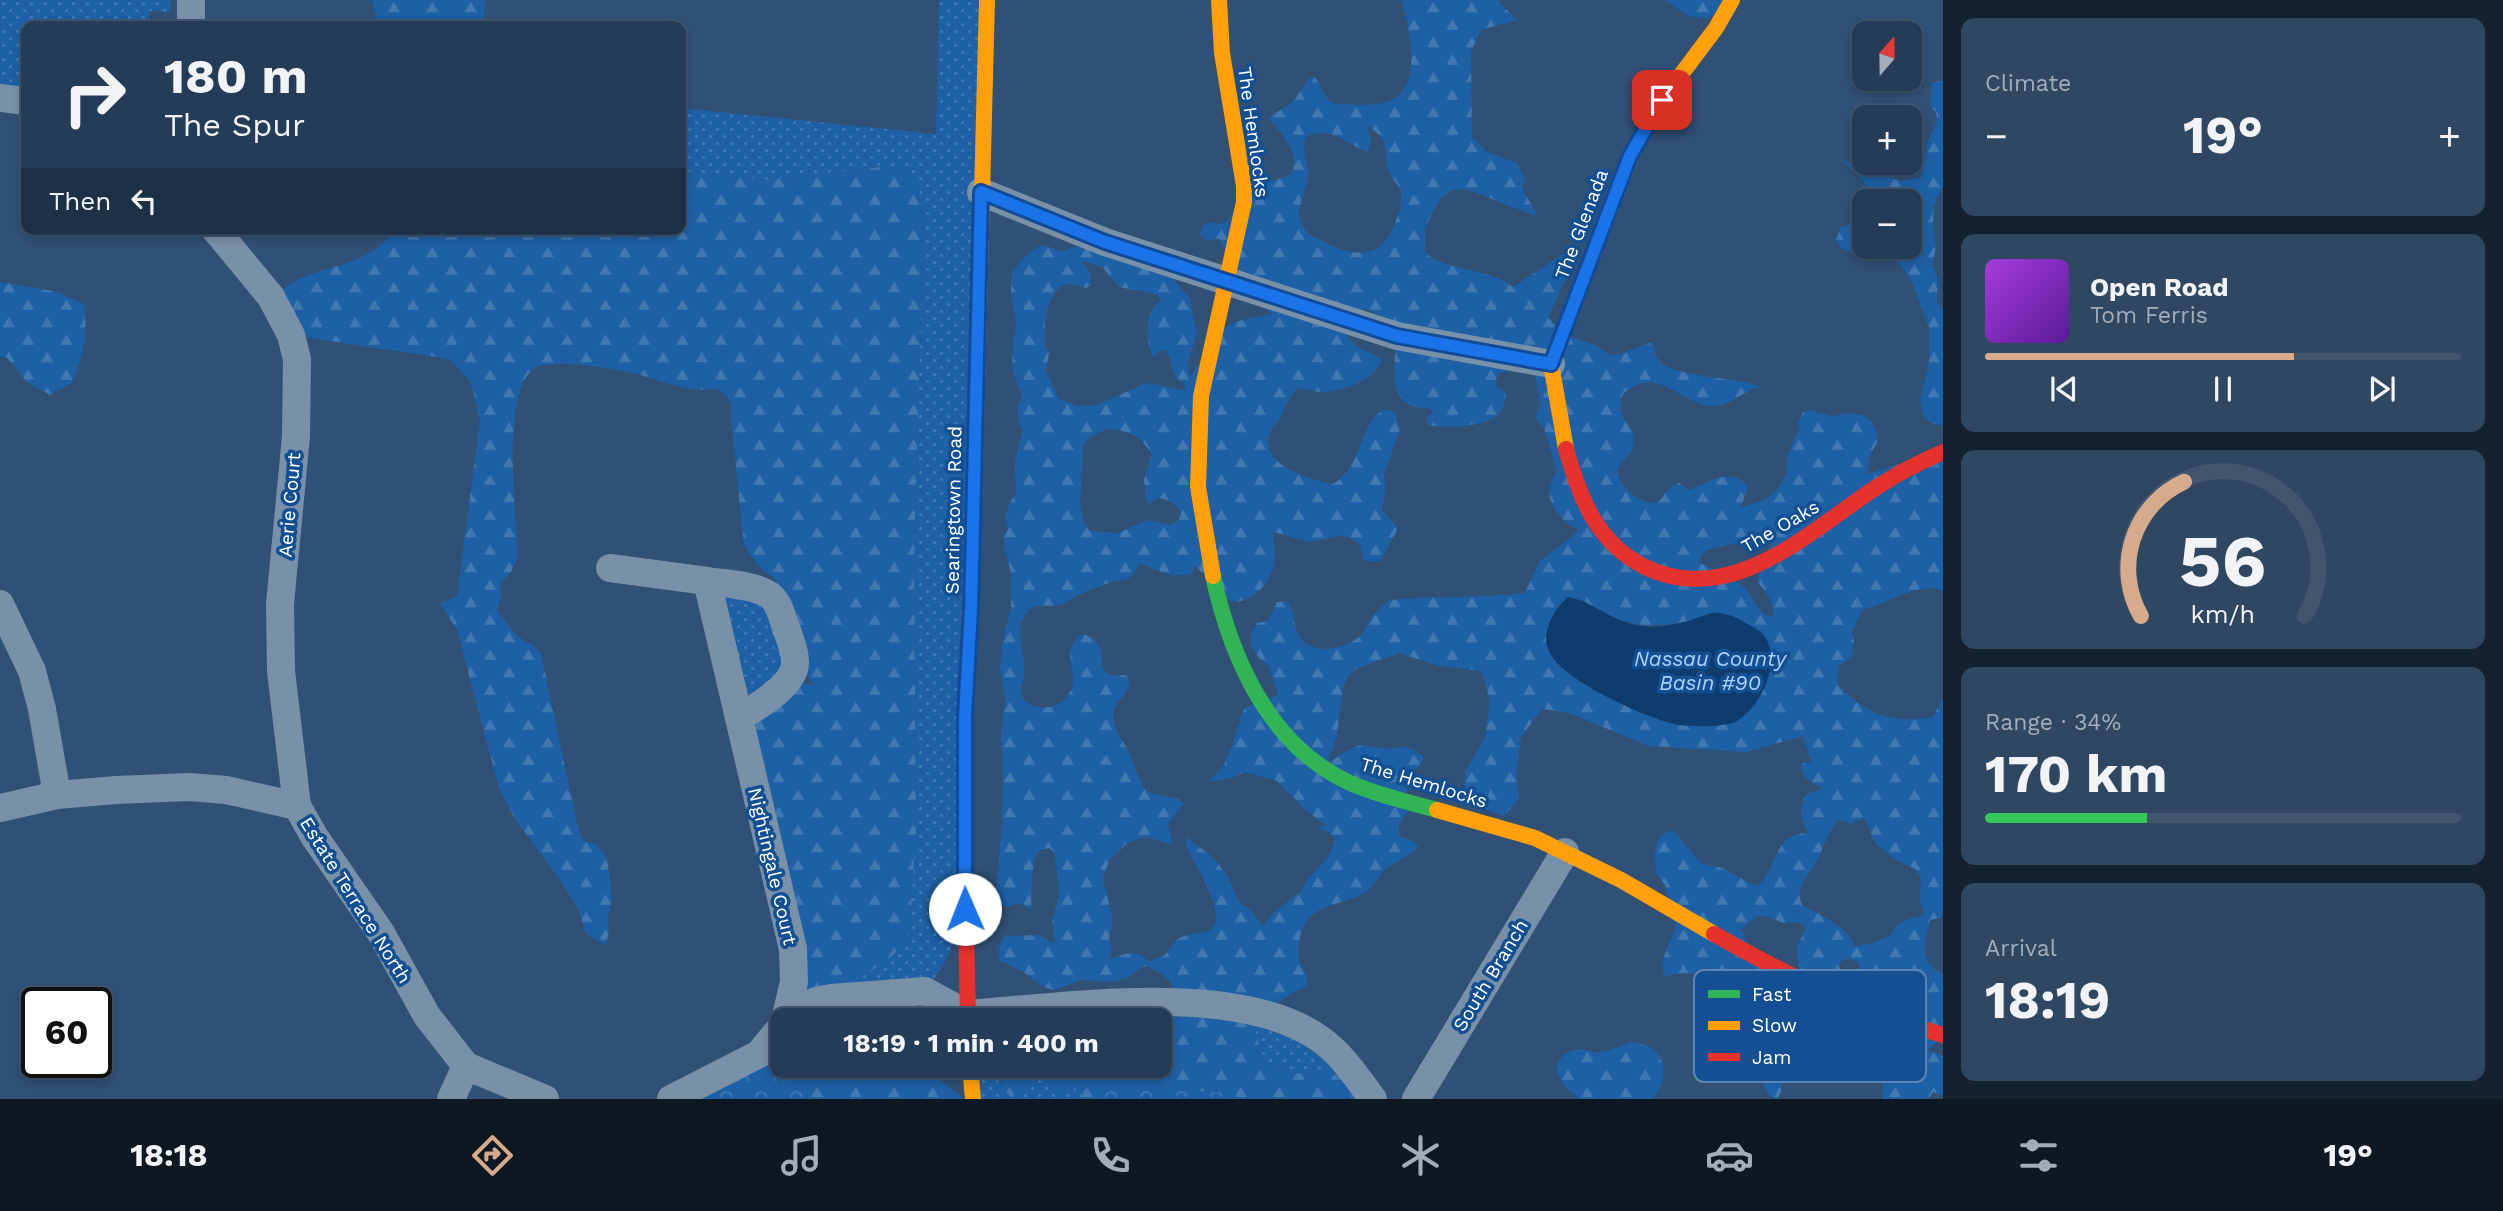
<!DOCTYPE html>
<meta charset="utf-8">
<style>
:root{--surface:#243c58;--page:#304761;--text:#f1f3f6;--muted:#a3adba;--line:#41566e;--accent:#d6ab8b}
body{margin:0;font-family:"Work Sans",sans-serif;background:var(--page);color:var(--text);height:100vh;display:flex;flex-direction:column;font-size:26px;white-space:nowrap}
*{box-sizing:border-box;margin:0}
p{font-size:23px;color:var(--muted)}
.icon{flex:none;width:38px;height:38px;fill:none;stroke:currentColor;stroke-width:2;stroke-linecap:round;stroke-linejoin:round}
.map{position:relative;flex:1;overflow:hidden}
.side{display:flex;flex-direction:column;gap:18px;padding:18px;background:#142130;width:560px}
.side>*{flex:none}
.guide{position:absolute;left:21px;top:21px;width:665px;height:214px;border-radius:14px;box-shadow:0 4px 10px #0003,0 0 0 2px var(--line);background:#243c58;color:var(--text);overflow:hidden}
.needle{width:46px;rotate:20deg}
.fabs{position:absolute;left:1852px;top:21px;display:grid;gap:14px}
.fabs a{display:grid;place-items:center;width:70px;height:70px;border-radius:14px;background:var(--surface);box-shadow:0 4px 10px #0003,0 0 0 2px var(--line);font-size:35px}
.speed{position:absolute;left:21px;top:987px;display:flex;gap:14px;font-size:35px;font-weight:700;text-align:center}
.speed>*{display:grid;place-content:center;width:91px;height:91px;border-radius:50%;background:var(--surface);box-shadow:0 4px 10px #0003,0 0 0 2px var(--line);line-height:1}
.speed .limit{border:4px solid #111;border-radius:10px;background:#fff;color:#111}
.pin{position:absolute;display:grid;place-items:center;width:60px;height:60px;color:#fff;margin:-30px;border-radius:14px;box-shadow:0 4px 10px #0006}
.me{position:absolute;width:77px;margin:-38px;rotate:359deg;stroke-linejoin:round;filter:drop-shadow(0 0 5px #0008)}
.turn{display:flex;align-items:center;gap:24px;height:147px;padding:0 28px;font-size:32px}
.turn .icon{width:91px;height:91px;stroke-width:2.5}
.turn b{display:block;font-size:49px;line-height:60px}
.then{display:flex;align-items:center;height:66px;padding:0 28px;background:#0003;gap:14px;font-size:26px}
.big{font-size:52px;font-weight:700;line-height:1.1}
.side .card{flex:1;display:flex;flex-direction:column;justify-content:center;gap:10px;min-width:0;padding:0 24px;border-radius:14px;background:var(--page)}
.side .dial{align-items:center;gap:0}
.dial svg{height:182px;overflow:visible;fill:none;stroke:var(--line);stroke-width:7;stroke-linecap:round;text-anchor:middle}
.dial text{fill:var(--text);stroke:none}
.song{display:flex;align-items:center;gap:21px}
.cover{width:84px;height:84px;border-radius:10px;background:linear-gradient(135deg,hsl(280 70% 55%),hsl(270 70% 35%))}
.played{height:7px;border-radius:4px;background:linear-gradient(90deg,var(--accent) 65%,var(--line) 65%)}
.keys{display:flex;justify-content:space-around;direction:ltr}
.heat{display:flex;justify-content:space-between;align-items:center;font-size:38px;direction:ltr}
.charge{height:10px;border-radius:5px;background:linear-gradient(90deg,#34c759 34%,var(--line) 0)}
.trip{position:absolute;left:770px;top:1008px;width:402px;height:70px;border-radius:14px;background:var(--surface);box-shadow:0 4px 10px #0003,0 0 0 2px var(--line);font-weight:700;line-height:70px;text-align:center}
.tabs{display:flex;height:112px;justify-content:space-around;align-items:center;background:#0e1823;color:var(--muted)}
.tabs .icon{width:49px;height:49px}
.tabs .current{color:var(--accent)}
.tabs b{font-size:32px;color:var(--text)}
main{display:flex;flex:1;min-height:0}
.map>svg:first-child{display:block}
</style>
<main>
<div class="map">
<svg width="1943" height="1099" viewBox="0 0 1943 1099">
<defs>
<pattern id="grass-dots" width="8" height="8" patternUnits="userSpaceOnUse" patternTransform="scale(1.75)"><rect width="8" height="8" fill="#1e60a5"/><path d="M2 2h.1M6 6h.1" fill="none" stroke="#4078b2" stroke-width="1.8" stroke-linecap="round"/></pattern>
<pattern id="forest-firs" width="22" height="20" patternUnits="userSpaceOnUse" patternTransform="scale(1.75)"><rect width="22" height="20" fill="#1e60a5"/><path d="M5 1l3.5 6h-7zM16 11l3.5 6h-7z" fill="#4078b2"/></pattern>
<pattern id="park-crowns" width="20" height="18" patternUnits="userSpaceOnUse" patternTransform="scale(1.75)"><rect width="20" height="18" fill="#1e60a5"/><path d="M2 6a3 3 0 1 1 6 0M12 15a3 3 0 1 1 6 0" fill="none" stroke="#4078b2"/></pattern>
</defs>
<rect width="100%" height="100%" fill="#305075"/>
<g fill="url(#grass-dots)">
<polygon points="0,0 170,0 170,12 150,11 149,26 26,26 26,88 0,85"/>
<polygon points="939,0 987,0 957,934 943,966 925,991 822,999 916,833 914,546 924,217 881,167 766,180 681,171 681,108 936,134"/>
<polygon points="714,588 766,600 789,667 742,711"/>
<polygon points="1264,1014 1369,1093 1316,1072 1295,1074 1266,1062 1261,1057 1257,1035 1251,1023"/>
<polygon points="970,1066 1000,1066 1001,1084 1033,1075 1042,1066 1041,1074 1062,1094 1075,1088 1080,1089 1083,1099 973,1099"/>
</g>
<g fill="url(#forest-firs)" fill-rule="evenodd">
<polygon points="372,0 485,0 483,26 378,26"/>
<path d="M1401,0h96l20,20 -36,10 -10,22 1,85 15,15 30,11 8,17 -3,7 16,30 -69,-27h-16l-12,8 -7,12 -9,19v23c20,20 63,15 88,35l58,-38 8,2 -31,66 15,16 36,14 13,9c14,-2 27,-10 41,-14 2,5 2,12 4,16 11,21 83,18 104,29 -19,3 -31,21 -51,19 -33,-5 -52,-41 -87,-12 -9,26 11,29 11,45 0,17 -9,17 -15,28 -7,15 21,37 34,36 9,0 10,-10 16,-14 3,-3 6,-4 10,-6l11,7c20,-8 40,-24 58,-4l-7,21 22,-6 14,-11 9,-14 2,-23 11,-24 -1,-8 5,-9 6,-2 23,6 18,-3 13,2 9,7 5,11v9l-8,16 -2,16 76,-22v138c-23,-9 -57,14 -81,20l-10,23 2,8 -3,17 -12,7 -2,20c33,30 51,39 96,32l10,-19v216l-3,4 -10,2c-6,21 -11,44 13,54v64l-16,12 16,6v39l-10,-3 -5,7h-46l1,-18 -22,-15c-2,-11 2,-21 4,-31l8,-6 17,10 4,1 -32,-47 2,-8 -6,-23 -9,-4 -9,4 -1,23 -35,-2c-3,-12 -8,-24 -6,-35 1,-9 7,-14 7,-22l-5,-4 -17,1 -14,-6 -10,-2 -18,14c7,14 24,54 34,62 26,21 87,18 60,70l-5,1 -13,-6 -1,-11c-16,-2 -29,10 -33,26 -3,11 2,18 -6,28 -21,-7 -11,-29 -7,-45l-5,-10 -21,-15 5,-15 18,-12c-9,-4 -19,-5 -27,-9 -28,-11 -44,-28 -76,-16l-2,-16 14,-34 -11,-42 -8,-11 -3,-18 3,-13 6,-9 10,-4 28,33 21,5 31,17 7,-1c19,-20 13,-50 48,-51 -8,-16 -9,-22 -3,-38l18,-7c-9,-4 -22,-10 -22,-23l4,-3h6l-8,-26 -56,16 -98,-6 -80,-33 -27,-4 -21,28 -5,39 3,23 -15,17 -39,-14v-30l20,-35 5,-36 -8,-30 -42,-5 -41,-13 -43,16 -8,7 -5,12 -6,47 -9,27c10,-4 20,-14 30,-16 9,-3 15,1 23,2 18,3 26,-8 42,9 -1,10 -7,13 -17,15l2,40c-8,9 -13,15 -6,25l13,5 3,5c-9,11 -20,12 -31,21 -8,7 -12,17 -21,24 -18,12 -50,11 -61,32 -5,9 -8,23 -7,32 2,12 12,18 9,30 -21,8 -37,25 -56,37l6,12 4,22 5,5 29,12 21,-2 26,4 32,23h-291l-3,-9 -5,-2 -13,6 -10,-1 -11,-19v-8c-15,12 -7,26 -31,30l-6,-5 -4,-25h160v-46h-164l186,-22 -16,-21 -18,-11 -6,1 -16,12 -13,3 -31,-2 -29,10 -9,-3 -22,-16 -22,-10c-2,-10 -1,-18 6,-25l33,-1 16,9 -3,-23 7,-26 -3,-32 -2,-11 -5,-4 -9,2 -6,10 -2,17 -1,33 -10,-7 -14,4 -9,-4 -2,-5 6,-76 1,-46 -2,-44 4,-32 -5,-32 3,-28 8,-33v-34l-7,-26v-11l4,-6 -3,-13 5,-15 6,-8 -1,-33 7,-31 -4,-9 -1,-12 5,-14 -9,-23 -1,-15 4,-34 -5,-31 1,-20 17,-20 13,-7 20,6 16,-5 82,22 13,11 16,18 8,35 -9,32 1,14c9,-12 26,-42 36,-50 13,-10 33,-10 48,-14l-19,-16 -35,-59 -13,1 -6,-6 3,-9 6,-3 15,2 38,-46 11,3 18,-7c11,-22 -11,-40 -22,-57l23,-14 17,-24 6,-2c5,7 10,22 18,26 4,2 7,1 11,1 18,1 49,4 60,-15 14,-22 5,-65 -3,-89zM1367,126c27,15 13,27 24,50 2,4 7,8 9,13 3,13 -1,24 -6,36 -14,38 -43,31 -73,15 -8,-4 -16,-8 -20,-17 -7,-14 6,-31 7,-46 1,-15 -8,-26 -1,-41 28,-9 37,7 61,16l3,-11zM1083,261l19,6 17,20 37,7 6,6c-18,9 -17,42 -9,58l6,-6 6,-2c10,11 3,26 19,33l2,7 -40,-7 -49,22 -19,1 -19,-7 -13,-28 3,-18c-10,-14 -2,-69 20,-69 5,0 12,3 17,4l5,-3 -1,-11zM1353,309l16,1 31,15c-4,20 -13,64 5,77 6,5 20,6 28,8l-6,9v5c12,6 55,2 67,-6 9,-6 11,-15 12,-25l-9,-6 -1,-7 4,-7 10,-3 25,3 5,31 -4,14 8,10 13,44c-19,22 1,49 23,58l-41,32 -14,31c-45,5 -91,3 -136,7 -5,5 -11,10 -16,16 -4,5 -7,13 -11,18 -13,15 -46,21 -60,6 -11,-12 -4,-27 -16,-39l-9,1 -9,19 -11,2 -6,11v11l8,13 9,7 10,30 -32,12 -4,6 -10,33 -8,19 -15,17 20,-3 16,-7 32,9 31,31 19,14 -12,1 12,4 8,7c-2,19 -16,27 -27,41 -4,5 -5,10 -9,14 -16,13 -24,15 -36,34l-13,-18 -10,-5 -12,-27 -14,-19 -28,-21v9c8,16 44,71 24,84 -7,4 -19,3 -26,6 -11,4 -12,12 -19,19 -4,3 -10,3 -15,7 -17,-15 -22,-8 -41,-3l3,-9 -3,-12 4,-18 -10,-42 6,-17 17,-17 11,-5 10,-2 26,8 -5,-21 16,-20 -6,-5 -31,-7c-9,-13 -12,-26 -18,-40 -6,-13 -19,-24 -15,-40 3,-13 17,-19 15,-34l-4,-3c-35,4 -16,-22 -30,-35 -3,-3 -8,-4 -11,-6 -28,15 -3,39 -14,58 -15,27 -56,15 -48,-7 8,-22 -9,-51 2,-69 9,-16 24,-7 39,-12 5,-1 9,-6 13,-8 10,-4 20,-9 30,-12 7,-3 14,-3 21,-5 7,-3 10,-10 13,-16l30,12h20l5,-9 37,36c25,0 43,-24 43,-49 0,-8 -4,-12 -1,-21l36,10 30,-6 11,2 9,7 3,15 7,2 10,-1 18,-32c-4,-8 -11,-12 -16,-20l4,-24 -2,-11 16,-45 -5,-17 -10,-3c-27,13 -20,56 -52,75 -23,-4 -75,-19 -63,-51 1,-5 6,-8 9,-13 6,-11 10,-25 20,-32 7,1 15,4 22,4 21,0 54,-11 61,-33 -14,-8 -28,-11 -37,-26zM1109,429c23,3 30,6 43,25l-8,26 3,25 12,-7c11,2 16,5 22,15l-2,7 -8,5 -23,-5 -30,13 -28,-2 -6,-7 -4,-19 3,-58c3,-10 16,-15 26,-18zM1774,535l-17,46c9,12 18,20 16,36 -18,-4 -19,-20 -30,-31 -9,-9 -33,-18 -45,-24 2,-3 3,-7 6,-10 5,-5 57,-13 70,-17zM1581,599c37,25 62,31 105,23l-44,92 -45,-23 -38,-26zM1865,818l10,25 18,15 22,11 5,7 1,11 -2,9 5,18c-17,7 -23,3 -33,21l-20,9 -17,2c-4,-17 -35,-33 -51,-40 -11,-17 8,-33 15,-46 5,-12 11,-32 22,-40l11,3z"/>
<polygon points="1664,0 1732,0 1708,19 1689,16"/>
<path d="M1943,80v106l-9,19 -1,20 3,23 -4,17 6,15 -1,21 6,10v114l-9,-1 -10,-6 -4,-18 9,-38v-34l-18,-49 -13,-17 -15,-6 -39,-5 -8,-11 4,-12 24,-9v28h45v-46h-37c-1,-19 -19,-30 -33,-42l61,22 21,-3 7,-37 9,-19 -1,-10 -6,-6 2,-23z"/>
<path d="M881,167c38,-1 39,18 43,50l-10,329 2,287 -6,91 -5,20 -21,19 -62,36 -34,15 -34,-286 2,-6 44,-39 14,2 -7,-10 -3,-11 -11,-60 -20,-27 -14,-10 -15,-22 -13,-126c1,-16 -1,-22 -15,-30 -32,4 -53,-9 -83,-16 -18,-4 -86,-16 -100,-4 -32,26 -17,147 -15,188l-7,15 -11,12 1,14 -4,12 20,26 17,10 7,8 38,178 5,9 12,3 11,13 5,42 -4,19 1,15 -4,12 -19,-12 -8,-24 -17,-28 -46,-62 -16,-31 -42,-158 -17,-27 17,-7 23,-176 -9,-38 -22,-23 -158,-24 -20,-38c10,-6 19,-13 29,-18 28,-14 79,-17 92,-50h289v-58l85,9z"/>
<path d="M0,282l58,10 26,12c4,32 0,48 -11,78l-23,13 -23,-13 -20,-24 -7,-2z"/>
<path d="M1632,1042c5,1 12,2 16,4 21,10 19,38 5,53h-74c-6,-6 -15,-12 -19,-20 -9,-15 3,-28 19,-30 7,0 13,5 21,3 10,-1 21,-7 32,-10z"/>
<polygon points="797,1066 923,1066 964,1099 811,1099"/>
</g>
<g fill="url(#park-crowns)">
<polygon points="782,1030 782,1066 797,1066 811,1099 671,1099"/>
<polygon points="1099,1082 1221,1093 1245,1099 1097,1099"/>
</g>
<path fill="#0f3c6f" d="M1568,597c24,4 43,24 68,28 19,4 39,0 58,-6 7,-2 17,-7 25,-6 11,1 21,6 30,12 4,2 10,5 13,8 16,17 8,48 -3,65 -4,7 -15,19 -22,23 -12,7 -50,6 -63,3 -31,-8 -116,-45 -126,-75 -7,-18 7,-41 20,-52z"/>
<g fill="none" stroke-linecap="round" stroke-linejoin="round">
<g stroke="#7890a8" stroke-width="28">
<polyline points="191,26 191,0"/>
<polyline points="0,98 26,101"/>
<polyline points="981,192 1105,242 1397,336 1551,364"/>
<polyline points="215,229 271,297 291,335 297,359 296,436 280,604 281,671 297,806"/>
<polyline points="610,568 707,581 793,949 794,982 785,1020"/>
<path d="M707,581c18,3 42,3 59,12 12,6 15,20 19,32 4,12 10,24 10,37 1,23 -39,45 -56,56"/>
<polyline points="0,604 32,671 42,709 57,795"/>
<polyline points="0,808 57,795 116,790 189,787 226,790 297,806 314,836 381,933 427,1016 466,1066 545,1099"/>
<polyline points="794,1020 788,1014 816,1001 831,998 925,991 967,1014"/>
<path d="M955,1020l12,-6c98,-7 271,-34 353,25 22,15 37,39 53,60"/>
<polyline points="451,1099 466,1066"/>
<polyline points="671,1099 759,1054 782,1026"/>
<polyline points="1416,1099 1565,852"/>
</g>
<path stroke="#30b455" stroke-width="16" d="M1213,576c18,82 56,170 137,207 27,12 58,19 87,27"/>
<g stroke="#ff9f0a" stroke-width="16">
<polyline points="1566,449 1551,364 1631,156 1662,100 1716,28 1732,0"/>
<polyline points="973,544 987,0"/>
<polyline points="1213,576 1198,487 1201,396 1244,202 1244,186 1222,53 1219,0"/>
<polyline points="1437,810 1535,838 1621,880 1714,934"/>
<polyline points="970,1066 973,1099"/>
</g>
<g stroke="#e5322d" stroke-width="16">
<path d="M1566,449c14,50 31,95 81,119 86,40 164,-38 230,-81 21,-14 43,-25 66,-35"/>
<path d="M1714,934c74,42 146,77 229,101"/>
<polyline points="968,1020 964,830 965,715 973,544"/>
</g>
</g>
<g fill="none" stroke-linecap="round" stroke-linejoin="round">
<g stroke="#114b97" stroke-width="18">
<polyline id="route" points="965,909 965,715 971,609 981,192 1105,242 1397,336 1551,364 1630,156 1662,100"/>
</g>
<use href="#route" stroke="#1a73e8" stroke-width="12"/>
</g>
<g text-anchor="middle" stroke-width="7" stroke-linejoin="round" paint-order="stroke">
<g font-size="19" fill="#fff" stroke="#134f92">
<text transform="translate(1254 132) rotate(82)" y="7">The Hemlocks</text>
<text transform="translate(1581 224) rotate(-69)" y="7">The Glenada</text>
<text transform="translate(289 505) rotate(-85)" y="7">Aerie Court</text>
<text transform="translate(953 510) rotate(-89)" y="7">Searingtown Road</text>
<text transform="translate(1780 526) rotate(-30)" y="7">The Oaks</text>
<text transform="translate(1424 782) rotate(17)" y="7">The Hemlocks</text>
<text transform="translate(773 866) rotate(77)" y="7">Nightingale Court</text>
<text transform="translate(356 900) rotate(58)" y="7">Estate Terrace North</text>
<text transform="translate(1490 975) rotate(-59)" y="7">South Branch</text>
</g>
<g font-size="21" font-style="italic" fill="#acd2f9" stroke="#134f92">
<text x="1710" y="666">Nassau County<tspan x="1710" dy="24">Basin #90</tspan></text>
</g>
</g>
<rect x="1694" y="970" width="232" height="112" rx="10" fill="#134f92" stroke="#5a84b3" stroke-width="2"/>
<rect x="1708" y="990" width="32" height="8" fill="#30b455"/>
<rect x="1708" y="1021" width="32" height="9" fill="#ff9f0a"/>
<rect x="1708" y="1053" width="32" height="8" fill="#e5322d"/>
<g font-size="19" fill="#fff">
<text x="1752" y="1001">Fast</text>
<text x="1752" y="1032">Slow</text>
<text x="1752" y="1064">Jam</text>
</g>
</svg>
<div class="fabs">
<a><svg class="needle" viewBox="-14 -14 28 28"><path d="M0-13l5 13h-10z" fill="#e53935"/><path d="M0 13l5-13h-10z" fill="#a3adba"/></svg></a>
<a>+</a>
<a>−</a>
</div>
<div class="speed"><div class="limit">60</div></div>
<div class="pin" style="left:1662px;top:100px;background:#d93025"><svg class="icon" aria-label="arrive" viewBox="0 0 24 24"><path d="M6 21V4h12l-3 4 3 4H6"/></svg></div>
<svg class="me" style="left:965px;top:909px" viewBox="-20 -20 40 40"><circle r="19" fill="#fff"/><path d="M0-13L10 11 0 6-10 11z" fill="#1a73e8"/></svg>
<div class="trip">18:19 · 1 min · 400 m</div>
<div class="guide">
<div class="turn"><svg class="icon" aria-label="right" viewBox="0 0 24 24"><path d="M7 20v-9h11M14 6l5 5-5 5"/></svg><div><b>180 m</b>The Spur</div></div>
<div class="then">Then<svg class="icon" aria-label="left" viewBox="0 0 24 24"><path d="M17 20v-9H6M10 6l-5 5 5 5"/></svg></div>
</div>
</div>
<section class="side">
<div class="card"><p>Climate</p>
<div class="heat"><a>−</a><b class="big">19°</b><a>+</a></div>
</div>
<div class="card">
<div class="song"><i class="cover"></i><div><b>Open Road</b><p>Tom Ferris</p></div></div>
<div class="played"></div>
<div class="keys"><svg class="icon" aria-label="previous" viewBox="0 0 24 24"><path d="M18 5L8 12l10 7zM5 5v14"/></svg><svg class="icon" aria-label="pause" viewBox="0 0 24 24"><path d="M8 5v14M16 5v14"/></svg><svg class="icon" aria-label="next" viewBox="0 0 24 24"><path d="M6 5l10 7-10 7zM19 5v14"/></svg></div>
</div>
<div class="card dial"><svg viewBox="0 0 100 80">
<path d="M14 69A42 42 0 1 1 86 69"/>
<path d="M14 69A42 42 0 0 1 33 10" stroke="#d6ab8b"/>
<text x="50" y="56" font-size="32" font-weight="700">56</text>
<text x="50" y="72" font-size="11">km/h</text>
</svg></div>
<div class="card"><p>Range · 34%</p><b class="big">170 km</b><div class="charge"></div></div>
<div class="card"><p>Arrival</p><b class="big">18:19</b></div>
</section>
</main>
<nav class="tabs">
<b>18:18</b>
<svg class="icon current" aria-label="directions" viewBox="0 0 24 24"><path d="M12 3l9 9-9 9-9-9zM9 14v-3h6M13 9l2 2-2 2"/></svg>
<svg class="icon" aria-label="music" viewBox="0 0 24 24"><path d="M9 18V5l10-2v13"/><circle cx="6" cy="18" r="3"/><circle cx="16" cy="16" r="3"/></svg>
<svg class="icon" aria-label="phone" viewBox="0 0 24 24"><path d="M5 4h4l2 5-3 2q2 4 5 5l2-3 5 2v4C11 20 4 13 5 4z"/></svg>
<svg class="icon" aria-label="climate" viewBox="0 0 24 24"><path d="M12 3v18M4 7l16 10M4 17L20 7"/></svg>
<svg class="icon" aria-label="car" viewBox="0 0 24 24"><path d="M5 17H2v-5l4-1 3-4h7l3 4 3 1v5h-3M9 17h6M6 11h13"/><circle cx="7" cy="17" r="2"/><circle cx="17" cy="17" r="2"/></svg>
<svg class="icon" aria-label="filters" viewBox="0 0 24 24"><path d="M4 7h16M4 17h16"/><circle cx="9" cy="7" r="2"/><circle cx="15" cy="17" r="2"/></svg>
<b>19°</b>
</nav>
